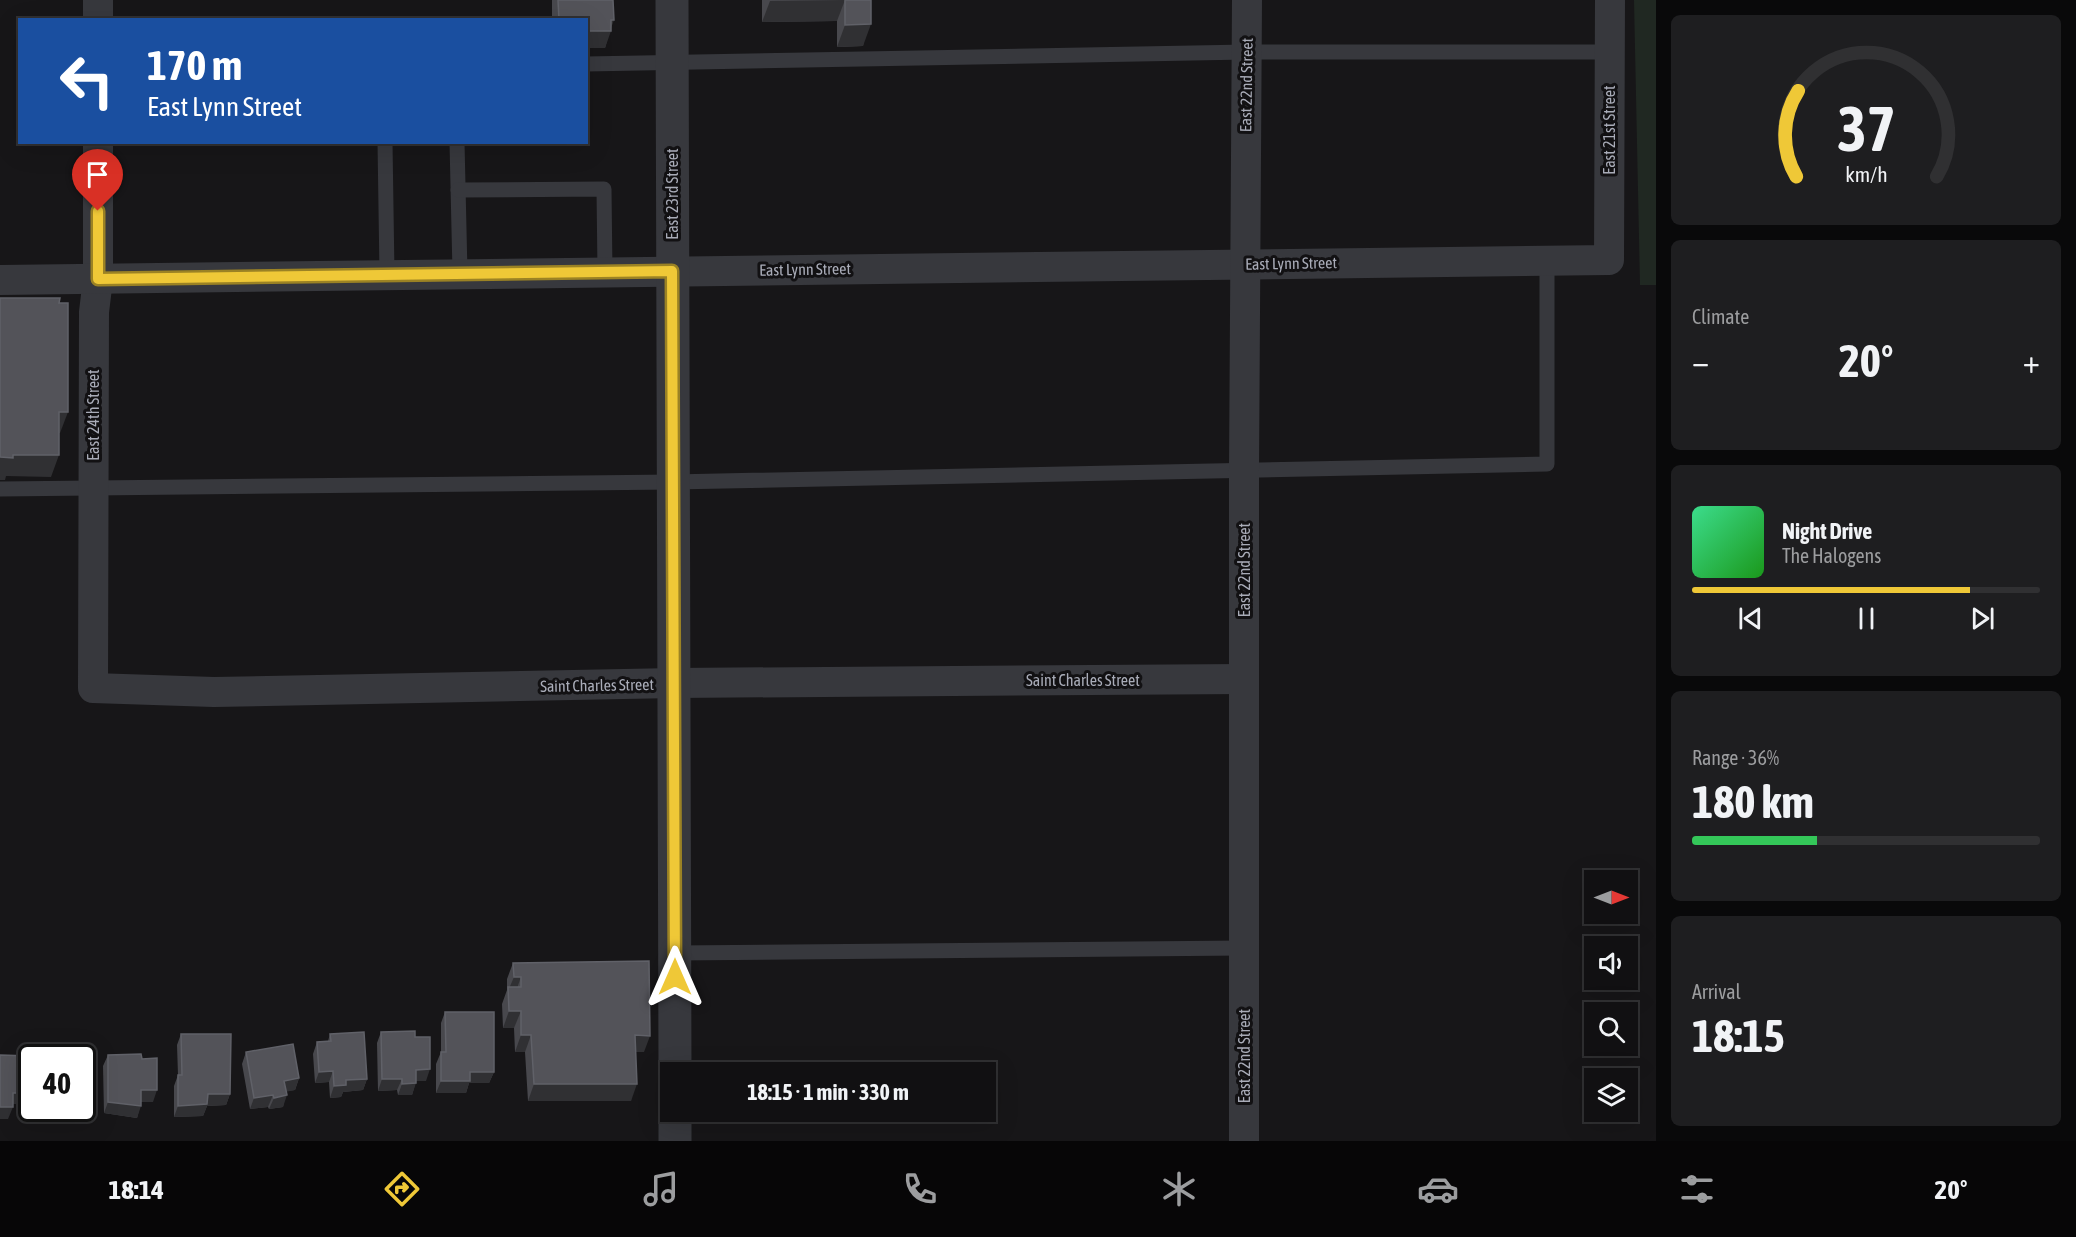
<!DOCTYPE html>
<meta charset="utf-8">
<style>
:root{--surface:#111012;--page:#1e1e20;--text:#f1f3f6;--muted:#9c9d9f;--line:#303032;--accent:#efc837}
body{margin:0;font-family:"Asap Condensed",sans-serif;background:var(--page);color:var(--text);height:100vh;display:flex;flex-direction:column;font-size:22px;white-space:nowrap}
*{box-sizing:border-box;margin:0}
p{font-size:20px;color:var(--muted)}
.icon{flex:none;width:33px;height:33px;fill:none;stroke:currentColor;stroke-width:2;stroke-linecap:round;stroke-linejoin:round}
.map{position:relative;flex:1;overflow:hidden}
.drawer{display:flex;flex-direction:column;gap:15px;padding:15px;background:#09090a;width:420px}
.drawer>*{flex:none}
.banner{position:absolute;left:18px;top:18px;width:570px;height:126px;border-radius:0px;box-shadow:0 6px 24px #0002,0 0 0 2px var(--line);background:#1a4fa0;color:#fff;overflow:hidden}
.needle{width:39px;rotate:90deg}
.tools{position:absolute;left:1584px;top:870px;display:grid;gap:12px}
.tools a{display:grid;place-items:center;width:54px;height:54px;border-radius:0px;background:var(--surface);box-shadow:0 6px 24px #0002,0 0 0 2px var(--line);font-size:30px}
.speed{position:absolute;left:18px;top:1044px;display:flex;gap:12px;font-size:30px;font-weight:700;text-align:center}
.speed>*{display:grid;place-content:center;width:78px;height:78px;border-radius:50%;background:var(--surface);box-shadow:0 6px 24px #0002,0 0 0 2px var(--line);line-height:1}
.speed .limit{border:3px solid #111;border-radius:9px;background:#fff;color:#111}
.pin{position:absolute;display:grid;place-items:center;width:51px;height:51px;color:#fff;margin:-62px -26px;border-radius:50% 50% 50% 0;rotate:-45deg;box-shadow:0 0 6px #0007}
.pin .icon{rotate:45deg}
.me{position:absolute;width:66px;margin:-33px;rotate:0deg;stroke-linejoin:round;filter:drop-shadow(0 0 4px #0008)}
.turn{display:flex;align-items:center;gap:21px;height:126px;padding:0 30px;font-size:27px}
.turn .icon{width:78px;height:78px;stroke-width:2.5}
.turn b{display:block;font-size:42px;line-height:51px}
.big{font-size:45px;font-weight:700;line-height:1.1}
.drawer .card{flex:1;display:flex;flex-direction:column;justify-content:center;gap:9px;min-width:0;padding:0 21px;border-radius:9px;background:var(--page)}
.drawer .dial{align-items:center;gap:0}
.dial svg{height:156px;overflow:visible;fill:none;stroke:var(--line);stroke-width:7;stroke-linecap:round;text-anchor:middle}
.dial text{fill:var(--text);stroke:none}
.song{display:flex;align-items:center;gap:18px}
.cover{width:72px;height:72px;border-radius:9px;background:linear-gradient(135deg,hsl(150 70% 55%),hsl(120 70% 35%))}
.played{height:6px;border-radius:3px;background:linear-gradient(90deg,var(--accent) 80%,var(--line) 80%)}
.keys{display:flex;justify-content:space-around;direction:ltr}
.heat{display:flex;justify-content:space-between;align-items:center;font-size:33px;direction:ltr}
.charge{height:9px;border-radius:4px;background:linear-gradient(90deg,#34c759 36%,var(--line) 0)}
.trip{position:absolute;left:660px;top:1062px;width:336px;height:60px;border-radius:0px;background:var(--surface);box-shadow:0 6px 24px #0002,0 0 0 2px var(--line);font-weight:700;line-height:60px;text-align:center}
.tab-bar{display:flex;height:96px;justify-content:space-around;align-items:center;background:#070607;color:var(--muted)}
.tab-bar .icon{width:42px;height:42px}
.tab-bar .active{color:var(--accent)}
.tab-bar b{font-size:27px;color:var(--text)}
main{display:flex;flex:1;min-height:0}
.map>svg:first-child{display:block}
</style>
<main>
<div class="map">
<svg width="1656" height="1141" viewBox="0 0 1656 1141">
<rect width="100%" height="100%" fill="#171618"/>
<polygon fill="#202822" points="1634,0 1656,0 1656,285 1640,285"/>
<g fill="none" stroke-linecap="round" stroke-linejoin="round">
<g stroke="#37383d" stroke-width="15">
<polyline points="586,64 1247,52 1610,52"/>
<polyline points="385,142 387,274"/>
<polyline points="457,142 460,273"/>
<polyline points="458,190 604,189 605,272"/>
<polyline points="0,489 673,482 1547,464 1547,260"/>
<polyline points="675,953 1244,948"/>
</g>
<g stroke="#37383d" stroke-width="30">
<polyline points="98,0 98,20"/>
<polyline points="98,142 98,279 94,312 93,688 214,692 675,683 1244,679"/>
<polyline points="0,280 1609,260 1610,0"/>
<polyline points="1244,1141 1244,471 1247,0"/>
</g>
<g stroke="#37383d" stroke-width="33">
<polyline points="672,0 675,1072"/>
<polyline points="675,1112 675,1141"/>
</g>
</g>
<g fill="#48484d">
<polygon points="552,0 613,0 611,26 605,48 586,48 586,20 552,20"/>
<polygon points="762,0 871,0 863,46 837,47 837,21 762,22"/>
<polygon points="513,963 644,1052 635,1052 631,1101 528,1101 525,1052 515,1052 514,1028 503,1028 502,1004 507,990 507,979"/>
<polygon points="445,1012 494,1072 489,1083 469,1083 466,1093 436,1093 436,1064 441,1052 441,1023"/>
<polygon points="381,1032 415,1037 426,1081 416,1081 412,1095 398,1095 397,1090 378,1091 377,1043"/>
<polygon points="181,1034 230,1094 226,1105 207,1106 203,1116 174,1117 174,1086 178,1075 177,1045"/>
<polygon points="330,1034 367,1079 363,1090 343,1092 341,1097 330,1098 329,1082 315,1083 313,1054 317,1042 328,1041"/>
<polygon points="246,1052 299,1078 295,1090 286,1091 283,1107 269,1109 268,1107 250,1109 242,1064"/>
<polygon points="60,1055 93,1055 93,1103 88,1115 69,1115 68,1118 55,1118 55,1108 82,1108 82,1058 59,1058"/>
<polygon points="108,1055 153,1102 141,1102 137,1118 104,1113 103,1066"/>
</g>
<g fill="#303033">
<polygon points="845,0 837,21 762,22 770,1"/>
<polygon points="611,20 614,20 610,31 611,31 605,48 586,48 586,31"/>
<polygon points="871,24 863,46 837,47 845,25"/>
<polygon points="59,412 68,412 60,433 51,433"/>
<polygon points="13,455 59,455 51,477 6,476 5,480 0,480 0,457"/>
<polygon points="514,977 521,977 515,994 508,991"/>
<polygon points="509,1011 521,1011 514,1028 503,1028"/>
<polygon points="521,1035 531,1035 525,1052 515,1052"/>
<polygon points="635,1035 650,1036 644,1052 629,1052"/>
<polygon points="430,1069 426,1081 411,1081 416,1070"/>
<polygon points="333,1071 329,1082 315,1083 319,1072"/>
<polygon points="470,1072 494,1072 489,1083 469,1083 466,1093 436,1093 441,1081"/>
<polygon points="299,1078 295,1090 280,1093 284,1081"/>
<polygon points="367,1079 363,1090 343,1092 341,1097 330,1098 334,1086 346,1080"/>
<polygon points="382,1079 402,1079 397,1090 378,1091"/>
<polygon points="416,1083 412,1095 398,1095 402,1084"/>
<polygon points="534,1084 637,1084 631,1101 528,1101"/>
<polygon points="141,1090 157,1090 153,1102 137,1102"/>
<polygon points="13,1093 30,1093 26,1104 8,1104"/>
<polygon points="208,1094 230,1094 226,1105 207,1106 203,1116 174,1117 178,1106"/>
<polygon points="273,1095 268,1107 250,1109 254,1098"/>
<polygon points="287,1095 283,1107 269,1109 274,1098"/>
<polygon points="108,1102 141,1106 137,1118 104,1113"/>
<polygon points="82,1103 93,1103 88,1115 69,1115 68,1118 55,1118 59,1108 82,1108"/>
<polygon points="0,1107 13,1107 8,1119 0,1119"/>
</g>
<g fill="#535359" stroke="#606168" stroke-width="1.5">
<polygon points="558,0 613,0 614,20 611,20 611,31 586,31 586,20 559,20"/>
<polygon points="845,0 871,0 871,24 845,25"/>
<polygon points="0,298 60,298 59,303 68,303 68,412 59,412 59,455 13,455 13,458 0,457"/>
<polygon points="649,961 650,1036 635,1035 637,1084 534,1084 531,1035 521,1035 521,1011 509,1011 508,987 521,987 521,977 514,977 513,963"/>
<polygon points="445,1012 494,1012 494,1072 470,1072 470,1081 441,1081 441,1052 446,1052"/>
<polygon points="415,1031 415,1037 430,1037 430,1069 416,1070 416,1083 402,1084 402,1079 382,1079 381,1032"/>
<polygon points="364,1032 367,1079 346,1080 346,1085 334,1086 333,1071 319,1072 317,1042 331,1041 330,1034"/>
<polygon points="181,1034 231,1034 230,1094 208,1094 207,1104 178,1106 178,1075 182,1075"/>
<polygon points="293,1044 299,1078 284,1081 287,1095 274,1098 273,1095 254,1098 246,1052"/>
<polygon points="141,1054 142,1059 157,1058 157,1090 141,1090 141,1106 108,1102 108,1055"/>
<polygon points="0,1055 30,1056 30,1093 13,1093 13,1107 0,1107"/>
<polygon points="60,1055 93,1055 93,1103 82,1103 82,1058 60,1058"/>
</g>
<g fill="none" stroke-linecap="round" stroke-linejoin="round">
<g stroke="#9b8224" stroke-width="15">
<polyline id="route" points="98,211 98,279 672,271 675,977"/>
</g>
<use href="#route" stroke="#efc837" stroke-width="10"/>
</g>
<g text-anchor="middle" stroke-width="6" stroke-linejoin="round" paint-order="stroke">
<g font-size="16" fill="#a9acb8" stroke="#121113">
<text transform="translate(1246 85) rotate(-89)" y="6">East 22nd Street</text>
<text transform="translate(1609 130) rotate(-90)" y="6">East 21st Street</text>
<text transform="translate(672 194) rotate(-90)" y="6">East 23rd Street</text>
<text transform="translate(1291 263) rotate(-1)" y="6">East Lynn Street</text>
<text transform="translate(805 269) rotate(-1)" y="6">East Lynn Street</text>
<text transform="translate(93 415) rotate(-90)" y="6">East 24th Street</text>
<text transform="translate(1244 570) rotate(-90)" y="6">East 22nd Street</text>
<text x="1083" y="686">Saint Charles Street</text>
<text transform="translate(597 685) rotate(-1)" y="6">Saint Charles Street</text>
<text transform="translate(1244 1056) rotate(-90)" y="6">East 22nd Street</text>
</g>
</g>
</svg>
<div class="tools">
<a><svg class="needle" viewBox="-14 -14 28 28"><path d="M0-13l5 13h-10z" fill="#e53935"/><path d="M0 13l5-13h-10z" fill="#9c9d9f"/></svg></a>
<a><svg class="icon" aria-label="sound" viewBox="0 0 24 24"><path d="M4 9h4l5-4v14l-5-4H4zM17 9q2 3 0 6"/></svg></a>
<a><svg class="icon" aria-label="search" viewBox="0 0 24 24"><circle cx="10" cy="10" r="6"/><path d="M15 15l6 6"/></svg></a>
<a><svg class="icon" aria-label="layers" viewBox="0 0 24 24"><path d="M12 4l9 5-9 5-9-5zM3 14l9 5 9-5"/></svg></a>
</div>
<div class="speed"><div class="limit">40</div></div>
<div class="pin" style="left:98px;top:211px;background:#d93025"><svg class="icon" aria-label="arrive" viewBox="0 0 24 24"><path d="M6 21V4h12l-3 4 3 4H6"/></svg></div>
<svg class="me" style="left:675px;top:977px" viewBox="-20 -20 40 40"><path d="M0-17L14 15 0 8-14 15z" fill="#efc837" stroke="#fff" stroke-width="4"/></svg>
<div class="trip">18:15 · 1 min · 330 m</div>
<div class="banner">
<div class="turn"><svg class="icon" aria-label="left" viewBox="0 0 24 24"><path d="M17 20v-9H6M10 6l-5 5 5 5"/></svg><div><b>170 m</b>East Lynn Street</div></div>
</div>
</div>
<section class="drawer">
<div class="card dial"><svg viewBox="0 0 100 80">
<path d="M14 69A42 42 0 1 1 86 69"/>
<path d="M14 69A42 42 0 0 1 15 25" stroke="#efc837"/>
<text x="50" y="56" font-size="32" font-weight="700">37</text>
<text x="50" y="72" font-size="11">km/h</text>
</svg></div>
<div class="card"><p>Climate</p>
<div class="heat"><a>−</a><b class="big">20°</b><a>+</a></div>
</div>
<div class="card">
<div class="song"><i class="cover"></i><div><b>Night Drive</b><p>The Halogens</p></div></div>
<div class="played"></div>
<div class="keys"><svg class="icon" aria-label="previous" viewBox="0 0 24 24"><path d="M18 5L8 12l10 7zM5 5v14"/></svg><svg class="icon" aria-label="pause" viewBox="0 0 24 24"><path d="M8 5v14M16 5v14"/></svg><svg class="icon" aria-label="next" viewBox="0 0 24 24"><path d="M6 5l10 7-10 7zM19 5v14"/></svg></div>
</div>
<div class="card"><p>Range · 36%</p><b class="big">180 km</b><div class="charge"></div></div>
<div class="card"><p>Arrival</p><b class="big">18:15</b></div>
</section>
</main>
<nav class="tab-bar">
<b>18:14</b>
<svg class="icon active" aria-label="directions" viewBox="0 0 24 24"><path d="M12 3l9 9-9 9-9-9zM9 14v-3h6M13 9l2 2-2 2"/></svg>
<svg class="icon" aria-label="music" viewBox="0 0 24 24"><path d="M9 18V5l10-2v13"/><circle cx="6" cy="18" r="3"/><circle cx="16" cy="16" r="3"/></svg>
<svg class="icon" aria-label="phone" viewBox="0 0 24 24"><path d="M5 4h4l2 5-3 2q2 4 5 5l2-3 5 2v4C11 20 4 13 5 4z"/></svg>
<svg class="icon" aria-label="climate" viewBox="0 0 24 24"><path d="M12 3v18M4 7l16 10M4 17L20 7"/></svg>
<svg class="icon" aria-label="car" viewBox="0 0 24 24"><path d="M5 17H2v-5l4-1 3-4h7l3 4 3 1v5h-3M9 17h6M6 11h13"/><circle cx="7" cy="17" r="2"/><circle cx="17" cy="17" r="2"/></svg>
<svg class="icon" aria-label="filters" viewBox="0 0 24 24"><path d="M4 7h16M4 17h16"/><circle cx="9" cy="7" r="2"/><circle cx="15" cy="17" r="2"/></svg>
<b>20°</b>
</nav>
